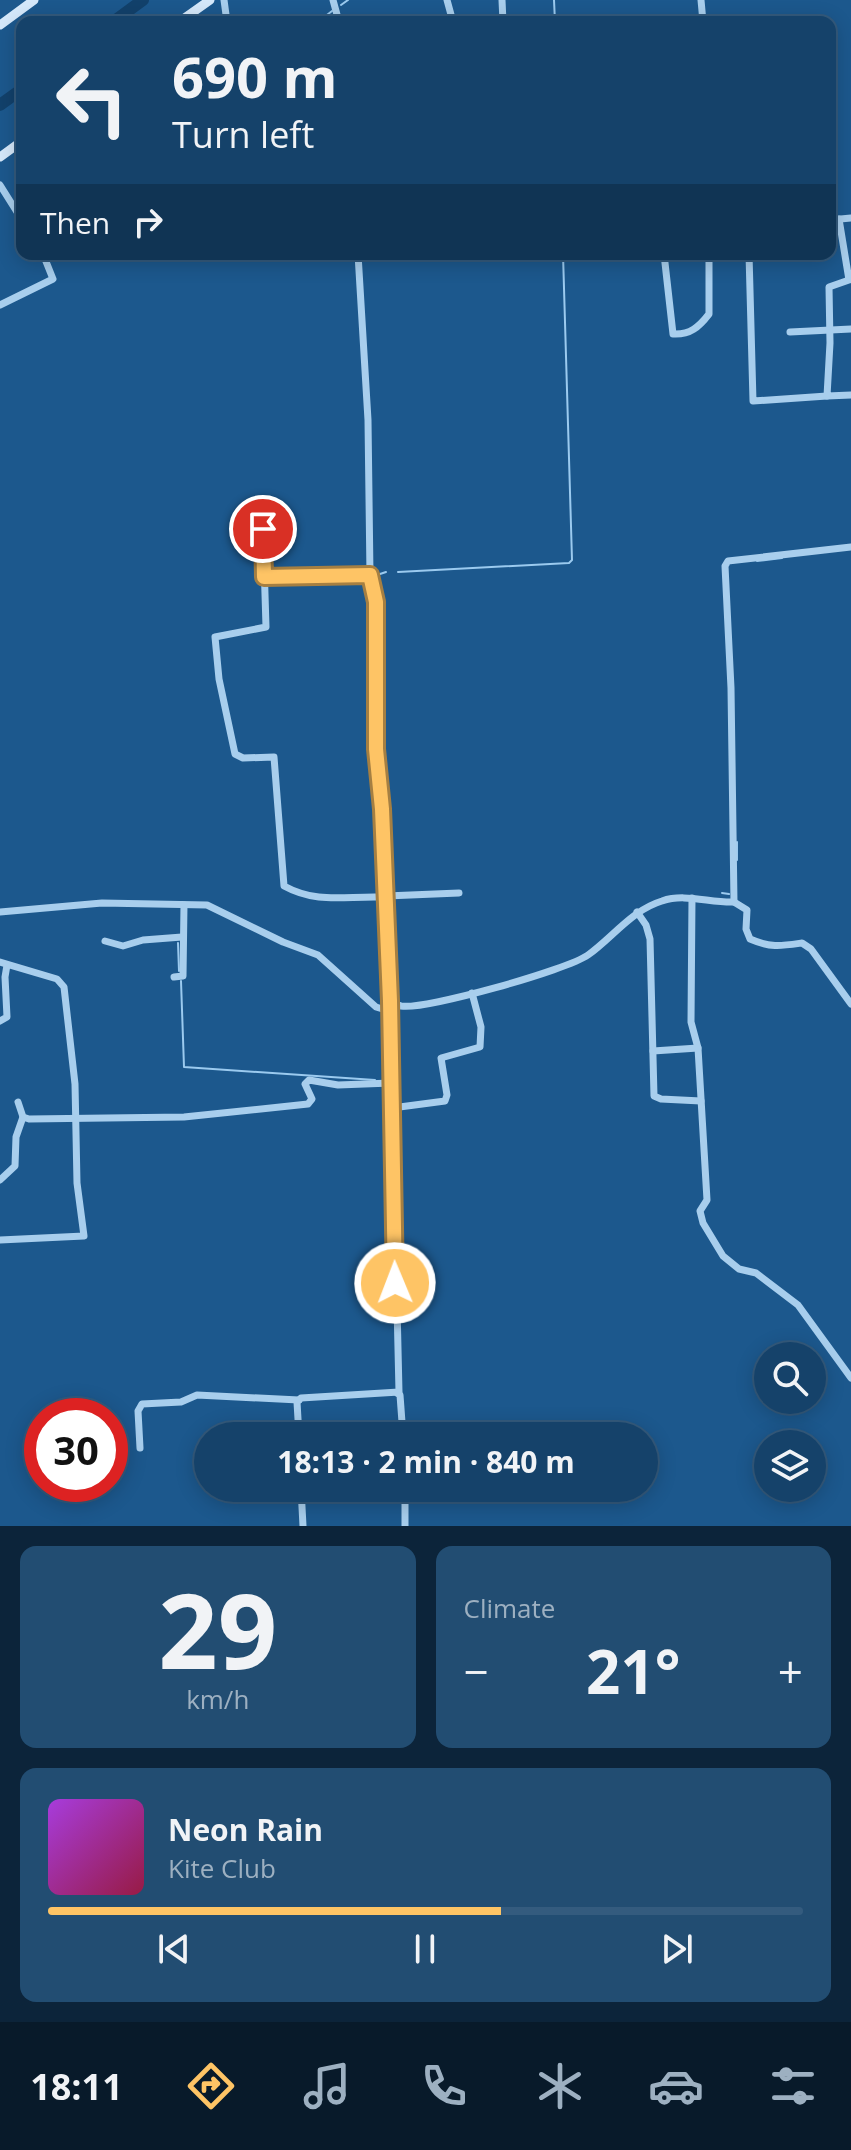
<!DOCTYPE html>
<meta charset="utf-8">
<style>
:root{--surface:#15426a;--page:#224d72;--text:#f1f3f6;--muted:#9db0c1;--line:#345b7e;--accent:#fec465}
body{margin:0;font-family:"Open Sans",sans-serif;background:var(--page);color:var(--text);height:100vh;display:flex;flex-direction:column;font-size:30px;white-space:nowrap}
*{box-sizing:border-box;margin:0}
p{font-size:26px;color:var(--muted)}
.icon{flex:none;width:44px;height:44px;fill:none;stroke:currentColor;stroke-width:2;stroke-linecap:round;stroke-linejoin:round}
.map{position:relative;height:1526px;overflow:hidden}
.panel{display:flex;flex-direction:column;gap:20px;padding:20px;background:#0c243a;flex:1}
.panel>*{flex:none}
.banner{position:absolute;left:16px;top:16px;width:820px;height:244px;border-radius:16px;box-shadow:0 4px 20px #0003,0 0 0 2px var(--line);background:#15426a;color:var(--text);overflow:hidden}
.controls{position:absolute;left:754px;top:1342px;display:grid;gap:16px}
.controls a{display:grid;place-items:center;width:72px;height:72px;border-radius:50%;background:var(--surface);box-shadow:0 4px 20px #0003,0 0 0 2px var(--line);font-size:40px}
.speed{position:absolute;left:24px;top:1398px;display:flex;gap:16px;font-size:40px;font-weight:700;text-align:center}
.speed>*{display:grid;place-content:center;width:104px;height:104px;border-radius:50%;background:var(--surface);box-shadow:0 4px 20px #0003,0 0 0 2px var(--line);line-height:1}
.speed .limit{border:12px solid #d22;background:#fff;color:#111}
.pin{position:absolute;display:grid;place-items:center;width:68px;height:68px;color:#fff;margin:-34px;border:4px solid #fff;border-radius:50%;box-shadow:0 2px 8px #0007}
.me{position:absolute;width:88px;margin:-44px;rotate:359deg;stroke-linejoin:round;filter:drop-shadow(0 0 6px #0008)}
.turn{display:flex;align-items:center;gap:28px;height:168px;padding:0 24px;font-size:36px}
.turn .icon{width:104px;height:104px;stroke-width:2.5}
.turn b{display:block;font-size:56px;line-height:68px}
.then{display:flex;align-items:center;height:76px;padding:0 24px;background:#0003;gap:16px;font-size:30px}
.big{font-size:60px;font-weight:700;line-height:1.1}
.panel .card{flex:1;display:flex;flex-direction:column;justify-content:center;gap:12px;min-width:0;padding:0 28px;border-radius:16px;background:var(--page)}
.panel .dial{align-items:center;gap:0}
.dial b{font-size:104px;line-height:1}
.song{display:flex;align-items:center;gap:24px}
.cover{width:96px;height:96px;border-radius:12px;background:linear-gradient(135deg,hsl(280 70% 55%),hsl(340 70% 35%))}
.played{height:8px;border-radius:4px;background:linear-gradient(90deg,var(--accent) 60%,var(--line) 60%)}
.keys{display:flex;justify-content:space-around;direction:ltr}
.heat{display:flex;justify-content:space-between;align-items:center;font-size:44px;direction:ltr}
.panel .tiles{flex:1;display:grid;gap:20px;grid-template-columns:1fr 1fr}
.card:last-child{grid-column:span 2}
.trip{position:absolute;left:194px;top:1422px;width:464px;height:80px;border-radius:40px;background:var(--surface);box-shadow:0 4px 20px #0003,0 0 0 2px var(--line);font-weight:700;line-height:80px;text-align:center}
.tab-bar{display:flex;height:128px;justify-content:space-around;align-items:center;background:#081a2a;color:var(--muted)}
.tab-bar .icon{width:56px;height:56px}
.tab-bar .selected{color:var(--accent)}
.tab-bar b{font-size:36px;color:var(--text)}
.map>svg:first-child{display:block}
</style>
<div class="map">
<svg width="851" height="1526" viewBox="0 0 851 1526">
<rect width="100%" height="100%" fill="#1c588d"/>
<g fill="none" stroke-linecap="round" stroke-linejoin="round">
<g stroke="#9bcaef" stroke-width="2">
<polyline points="554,0 555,22"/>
<polyline points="341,5 348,0"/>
<polyline points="318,22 332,11"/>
<polyline points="757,561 782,558"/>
<polyline points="398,572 569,563 572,560 563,254"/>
<polyline points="374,576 386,572"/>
<polyline points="369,586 373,661"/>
<polyline points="737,842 737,860"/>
<polyline points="722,893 729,894"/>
<polyline points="178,943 179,971"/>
<polyline points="181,981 184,1067 375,1080"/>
</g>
<g stroke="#12416b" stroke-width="12">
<polyline points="113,22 143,0"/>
<polyline points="0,105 22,89"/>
</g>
<g stroke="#a8ceed" stroke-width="7">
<polyline points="224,0 227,22"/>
<polyline points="333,0 339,22"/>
<polyline points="447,0 453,22"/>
<polyline points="502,0 503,22"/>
<polyline points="701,0 703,22"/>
<polyline points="0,185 22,220"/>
<polyline points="839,219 849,280 829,287 830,343 827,396 851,395"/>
<polyline points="830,220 851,218"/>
<path d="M664,254l9,80c17,1 26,-7 36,-20v-60"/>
<polyline points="749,254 753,401 827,396"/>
<polyline points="0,305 53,279 43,254"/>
<polyline points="790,332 851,329"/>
<path d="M263,529l3,98 -51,10 4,42 16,75 8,4 31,-1 10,129c33,18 60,10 96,11"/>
<polyline points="264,577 370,575"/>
<polyline points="386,896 459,893"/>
<polyline points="692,898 691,1022 698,1048 707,1200 700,1211 703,1223 723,1256 739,1269 756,1273 798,1305 851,1378"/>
<path d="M734,902l13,8 -1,19 4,10c21,9 31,7 52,4l9,6 40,55"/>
<polyline points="0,912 102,903 207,905 283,942 318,955 376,1007 389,1011"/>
<polyline points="637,912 646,925 650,939 654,1096 661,1099 701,1101"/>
<polyline points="105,941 123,946 143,940 182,937"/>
<polyline points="0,962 57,979 64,987 75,1084 77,1183 84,1236 0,1240"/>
<polyline points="174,977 183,976 184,905"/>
<path d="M390,1001c3,2 7,4 11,5 24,4 166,-36 187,-51 25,-18 44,-45 74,-54 23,-8 48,2 72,1l-3,-214 -6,-122 3,-5 123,-14"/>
<polyline points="0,1021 7,1017 5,977 7,965"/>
<polyline points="653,1051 698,1048"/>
<polyline points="18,1102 23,1117 29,1119 184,1117 308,1104 312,1099 305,1084 309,1080 338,1085 391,1083"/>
<polyline points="392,1108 445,1101 447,1095 441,1058 480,1047 481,1027 472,993"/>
<polyline points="0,1180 15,1166 16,1137 23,1117"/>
<polyline points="397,1393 400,1395 403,1436"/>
<polyline points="299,1436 297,1402 301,1398 399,1392 390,1001 376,749 376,602 370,575 368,420 358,254"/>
<polyline points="140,1448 138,1411 142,1404 181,1402 197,1395 299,1400"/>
<polyline points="301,1488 303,1526"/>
<polyline points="405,1488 405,1526"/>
</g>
<g stroke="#d5e8fa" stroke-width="9">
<polyline points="179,22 210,0"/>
<polyline points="0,25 34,0"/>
<polyline points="0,157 22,141"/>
</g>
</g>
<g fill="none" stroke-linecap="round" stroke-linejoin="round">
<g stroke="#a57f42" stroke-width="20">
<polyline id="route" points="263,529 264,577 370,575 376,602 376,749 382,809 390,1001 395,1283"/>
</g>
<use href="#route" stroke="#fec465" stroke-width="14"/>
</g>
</svg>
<div class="controls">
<a><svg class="icon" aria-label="search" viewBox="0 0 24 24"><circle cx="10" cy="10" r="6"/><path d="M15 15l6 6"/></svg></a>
<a><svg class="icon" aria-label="layers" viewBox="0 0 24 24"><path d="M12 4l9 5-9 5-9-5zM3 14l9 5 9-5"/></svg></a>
</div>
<div class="speed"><div class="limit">30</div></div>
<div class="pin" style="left:263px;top:529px;background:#d93025"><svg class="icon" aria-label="arrive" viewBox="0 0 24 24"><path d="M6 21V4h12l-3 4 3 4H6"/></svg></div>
<svg class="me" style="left:395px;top:1283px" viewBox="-20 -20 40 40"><circle r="17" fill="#fec465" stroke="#fff" stroke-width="3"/><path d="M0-11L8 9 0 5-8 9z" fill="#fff"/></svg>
<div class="trip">18:13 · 2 min · 840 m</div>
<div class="banner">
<div class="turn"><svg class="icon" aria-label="left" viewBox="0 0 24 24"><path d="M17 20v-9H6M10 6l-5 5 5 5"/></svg><div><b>690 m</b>Turn left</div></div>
<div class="then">Then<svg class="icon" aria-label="right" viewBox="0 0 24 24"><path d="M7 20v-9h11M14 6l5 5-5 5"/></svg></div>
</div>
</div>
<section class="panel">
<div class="tiles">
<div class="card dial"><b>29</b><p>km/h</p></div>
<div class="card"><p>Climate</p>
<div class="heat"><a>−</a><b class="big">21°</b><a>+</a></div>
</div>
<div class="card">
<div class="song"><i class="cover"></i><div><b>Neon Rain</b><p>Kite Club</p></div></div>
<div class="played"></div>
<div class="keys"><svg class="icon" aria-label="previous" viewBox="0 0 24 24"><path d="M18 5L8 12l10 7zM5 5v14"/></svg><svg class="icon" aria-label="pause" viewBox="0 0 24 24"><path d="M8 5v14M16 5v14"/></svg><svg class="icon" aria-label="next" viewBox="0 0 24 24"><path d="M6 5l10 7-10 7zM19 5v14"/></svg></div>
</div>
</div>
</section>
<nav class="tab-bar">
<b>18:11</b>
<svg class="icon selected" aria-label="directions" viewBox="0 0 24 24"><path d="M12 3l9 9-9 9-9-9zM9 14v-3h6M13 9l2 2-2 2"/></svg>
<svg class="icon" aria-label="music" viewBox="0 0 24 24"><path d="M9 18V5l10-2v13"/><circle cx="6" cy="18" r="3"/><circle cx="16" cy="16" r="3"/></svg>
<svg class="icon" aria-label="phone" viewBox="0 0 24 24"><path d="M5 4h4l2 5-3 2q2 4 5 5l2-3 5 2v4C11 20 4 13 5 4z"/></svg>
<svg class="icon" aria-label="climate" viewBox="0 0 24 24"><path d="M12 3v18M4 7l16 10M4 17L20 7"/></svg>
<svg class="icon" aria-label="car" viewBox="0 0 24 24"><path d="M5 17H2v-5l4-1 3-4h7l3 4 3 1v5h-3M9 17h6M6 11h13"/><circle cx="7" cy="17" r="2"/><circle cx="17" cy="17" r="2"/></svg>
<svg class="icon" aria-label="filters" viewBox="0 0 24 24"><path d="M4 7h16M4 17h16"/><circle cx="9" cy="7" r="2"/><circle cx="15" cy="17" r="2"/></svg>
</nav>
